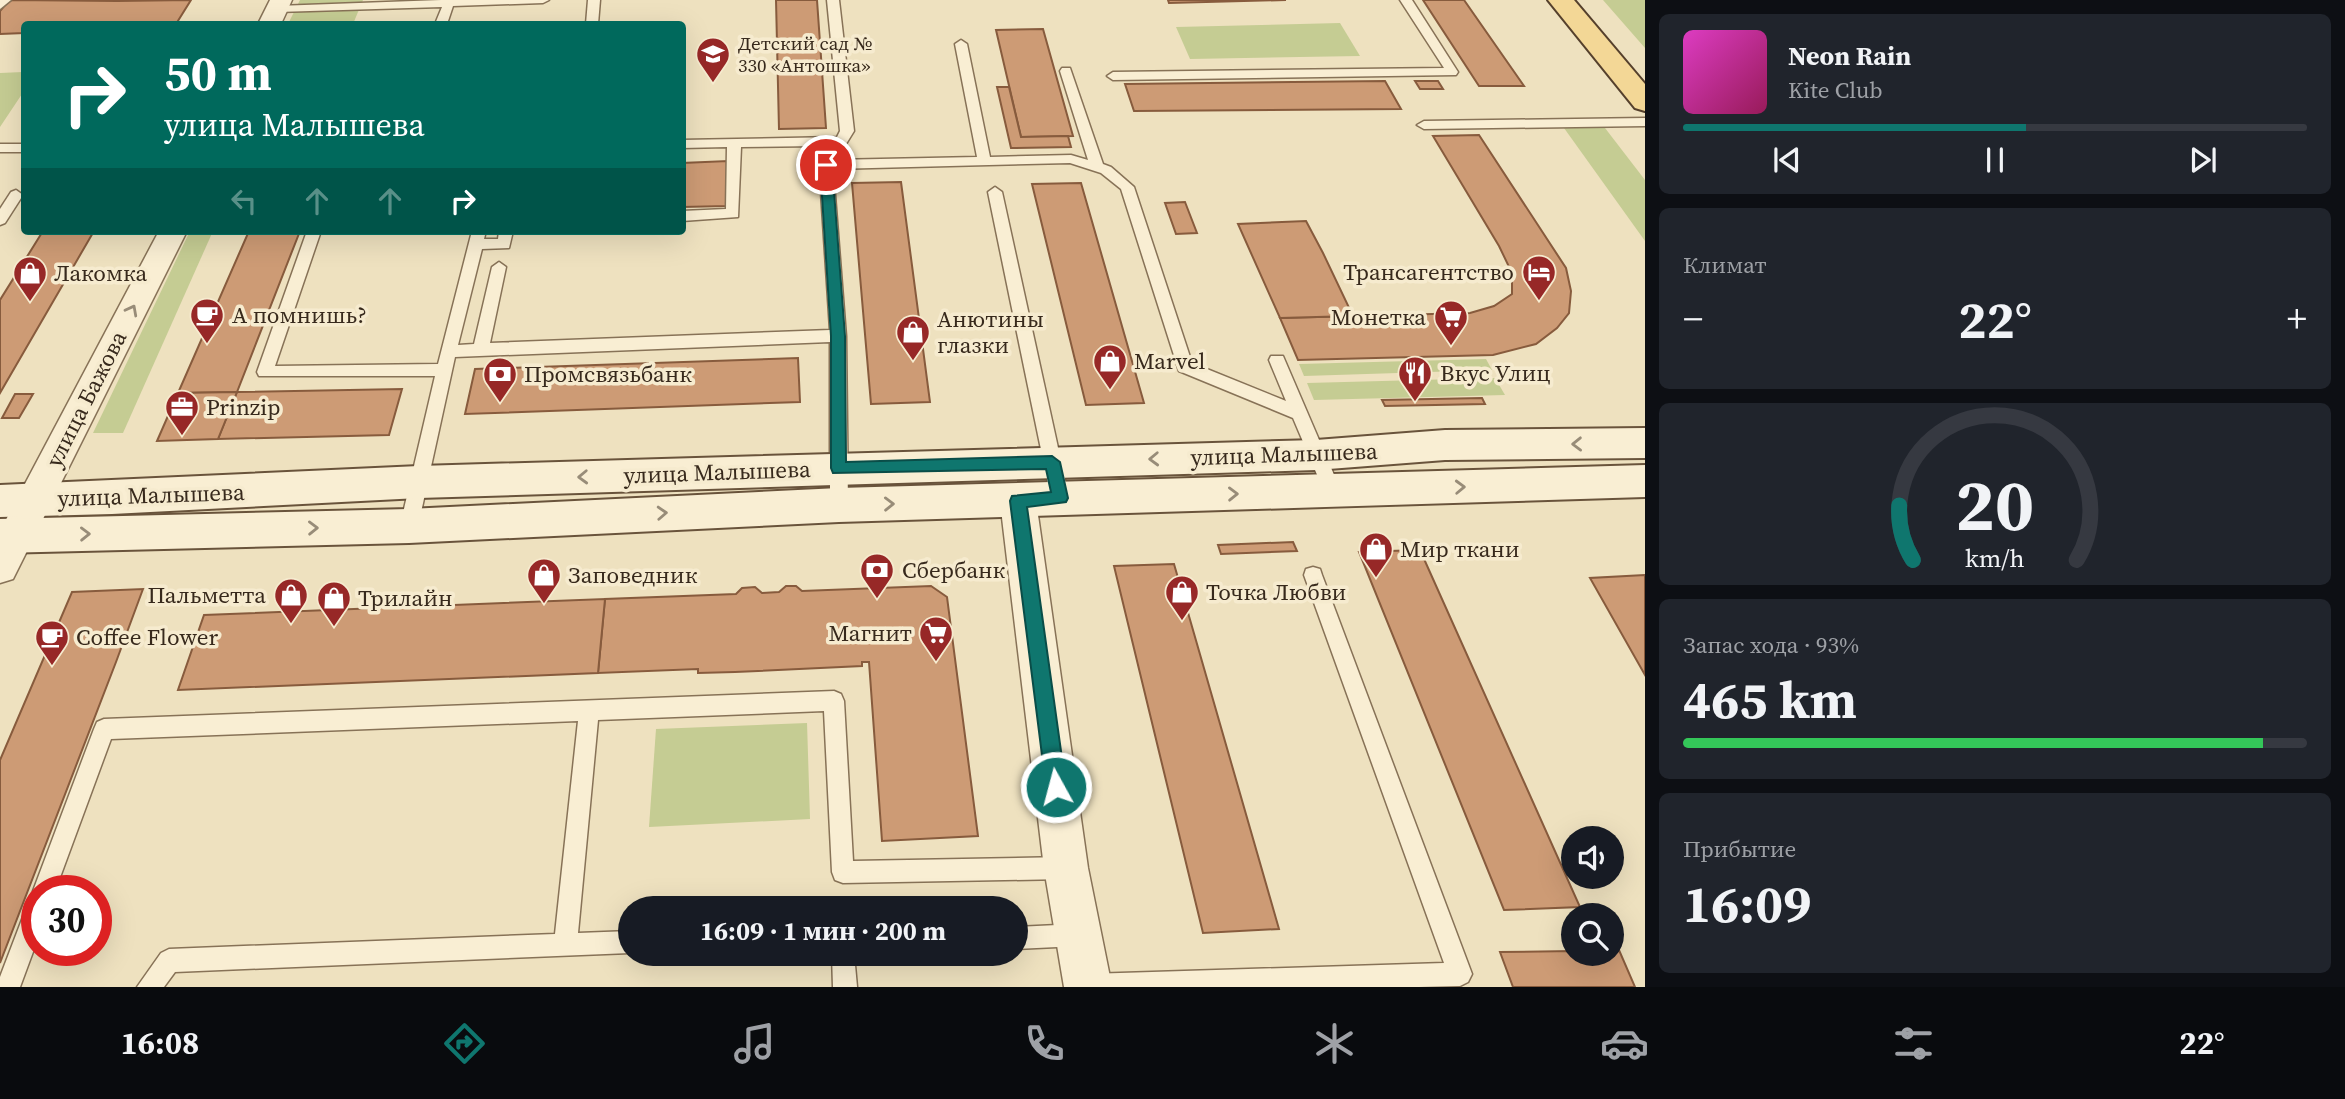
<!DOCTYPE html>
<html lang="ru">
<meta charset="utf-8">
<style>
:root{--surface:#171b24;--page:#20242c;--text:#f1f3f6;--muted:#9ea1a6;--line:#363941;--accent:#0f766e}
body{margin:0;font-family:"Source Serif 4",serif;background:var(--page);color:var(--text);height:100vh;display:flex;flex-direction:column;font-size:26px;white-space:nowrap}
*{box-sizing:border-box;margin:0}
p{font-size:23px;color:var(--muted)}
.icon{flex:none;width:38px;height:38px;fill:none;stroke:currentColor;stroke-width:2;stroke-linecap:round;stroke-linejoin:round}
.map{position:relative;flex:1;overflow:hidden}
.drawer{display:flex;flex-direction:column;gap:14px;padding:14px;background:#0d0f14;width:700px}
.drawer>*{flex:none}
.hud{position:absolute;left:21px;top:21px;width:665px;height:214px;border-radius:7px;box-shadow:0 7px 28px #0002;background:#00695c;color:#fff;overflow:hidden}
.buttons{position:absolute;left:1561px;top:826px;display:grid;gap:14px}
.buttons a{display:grid;place-items:center;width:63px;height:63px;border-radius:50%;background:var(--surface);box-shadow:0 7px 28px #0002;font-size:35px}
.speed{position:absolute;left:21px;top:875px;display:flex;gap:14px;font-size:35px;font-weight:700;text-align:center}
.speed>*{display:grid;place-content:center;width:91px;height:91px;border-radius:50%;background:var(--surface);box-shadow:0 7px 28px #0002;line-height:1}
.speed .limit{border:10px solid #d22;background:#fff;color:#111}
.pin{position:absolute;display:grid;place-items:center;width:60px;height:60px;color:#fff;margin:-30px;border:4px solid #fff;border-radius:50%;box-shadow:0 2px 7px #0007}
.me{position:absolute;width:77px;margin:-38px;rotate:353deg;stroke-linejoin:round;filter:drop-shadow(0 0 5px #0008)}
.turn{display:flex;align-items:center;gap:24px;height:147px;padding:0 28px;font-size:32px}
.turn .icon{width:91px;height:91px;stroke-width:2.5}
.turn b{display:block;font-size:49px;line-height:60px}
.lanes{display:flex;align-items:center;height:66px;padding:0 28px;background:#0003;justify-content:center;gap:35px;direction:ltr}
.lanes .off{opacity:.35}
.big{font-size:52px;font-weight:700;line-height:1.1}
.drawer .tile{flex:1;display:flex;flex-direction:column;justify-content:center;gap:10px;min-width:0;padding:0 24px;border-radius:10px;background:var(--page)}
.drawer .dial{align-items:center;gap:0}
.dial svg{height:182px;overflow:visible;fill:none;stroke:var(--line);stroke-width:7;stroke-linecap:round;text-anchor:middle}
.dial text{fill:var(--text);stroke:none}
.song{display:flex;align-items:center;gap:21px}
.cover{width:84px;height:84px;border-radius:10px;background:linear-gradient(135deg,hsl(310 70% 55%),hsl(330 70% 35%))}
.played{height:7px;border-radius:4px;background:linear-gradient(90deg,var(--accent) 55%,var(--line) 55%)}
.keys{display:flex;justify-content:space-around;direction:ltr}
.heat{display:flex;justify-content:space-between;align-items:center;font-size:38px;direction:ltr}
.charge{height:10px;border-radius:5px;background:linear-gradient(90deg,#34c759 93%,var(--line) 0)}
.trip{position:absolute;left:618px;top:896px;width:410px;height:70px;border-radius:35px;background:var(--surface);box-shadow:0 7px 28px #0002;font-weight:700;line-height:70px;text-align:center}
.tab-bar{display:flex;height:112px;justify-content:space-around;align-items:center;background:#090b0e;color:var(--muted)}
.tab-bar .icon{width:49px;height:49px}
.tab-bar .active{color:var(--accent)}
.tab-bar b{font-size:32px;color:var(--text)}
main{display:flex;flex:1;min-height:0}
.map>svg:first-child{display:block}
</style>
<main>
<div class="map">
<svg width="1645" height="987" viewBox="0 0 1645 987">
<rect width="100%" height="100%" fill="#eee1bf"/>
<g fill="#c5cc93">
<polygon points="300,0 363,0 353,24 288,24"/>
<polygon points="1603,0 1645,0 1645,48"/>
<polygon points="1340,23 1360,56 1190,59 1176,27"/>
<polygon points="24,69 24,91 0,127 0,73 23,72"/>
<polygon points="1564,128 1605,128 1645,180 1645,241"/>
<polygon points="190,231 213,231 123,433 93,433"/>
<polygon points="1486,359 1492,370 1304,376 1299,364"/>
<polygon points="1495,378 1505,395 1314,400 1307,383"/>
<polygon points="807,723 810,819 649,827 656,729"/>
</g>
<g fill="#cd9b75" stroke="#875b3d" stroke-width="2">
<polygon points="9,0 117,1 191,0 176,24 24,24 24,33 0,34 0,11"/>
<polygon points="776,0 817,0 826,128 779,129"/>
<polygon points="1168,0 1286,0 1169,3"/>
<polygon points="1423,0 1464,0 1524,86 1479,86"/>
<polygon points="1043,29 1073,136 1021,137 996,30"/>
<polygon points="1385,81 1401,109 1134,111 1125,84"/>
<polygon points="1415,81 1438,81 1443,89 1420,89"/>
<polygon points="997,87 1009,87 1021,137 1068,136 1071,147 1011,148"/>
<polygon points="1479,135 1566,268 1571,291 1569,313 1557,328 1536,344 1493,355 1298,360 1280,318 1470,313 1494,306 1512,294 1512,273 1499,246 1433,136"/>
<polygon points="728,161 727,206 682,207 682,163"/>
<polygon points="901,182 930,402 871,404 852,183"/>
<polygon points="1081,183 1144,403 1086,405 1032,184"/>
<polygon points="1185,202 1197,233 1176,234 1165,203"/>
<polygon points="1306,221 1323,253 1353,316 1280,318 1238,224"/>
<polygon points="43,231 94,231 0,393 0,300"/>
<polygon points="249,231 300,231 237,392 178,393"/>
<polygon points="798,358 800,402 465,414 475,369"/>
<polygon points="402,389 389,435 218,439 237,392"/>
<polygon points="237,392 218,439 157,441 178,393"/>
<polygon points="15,394 33,394 19,418 2,418"/>
<polygon points="1482,398 1485,404 1385,406 1382,400"/>
<polygon points="1293,542 1297,551 1221,554 1218,545"/>
<polygon points="1420,550 1580,907 1504,910 1359,552"/>
<polygon points="1174,564 1279,929 1203,933 1114,566"/>
<polygon points="1645,575 1645,675 1590,578"/>
<polygon points="786,586 796,586 802,591 931,586 947,597 978,836 882,841 869,662 862,662 862,666 735,672 698,673 698,669 598,673 605,599 736,594 742,588 755,587 762,593 779,592"/>
<polygon points="143,589 116,662 0,963 0,760 72,592"/>
<polygon points="605,599 598,673 178,690 204,615"/>
<polygon points="1612,950 1619,950 1635,987 1513,987 1500,952 1573,951 1573,954 1612,954"/>
</g>
<g fill="none" stroke-linecap="round" stroke-linejoin="round">
<g stroke="#877257" stroke-width="3">
<g id="lane">
<polygon points="0,0 11,0 0,9"/>
<polygon points="441,0 549,0 543,3 453,6 447,24 435,24 442,7 277,12 271,9 277,6"/>
<polygon points="588,0 600,0 598,24 586,24"/>
<polygon points="827,0 839,0 854,131 846,144 831,145 832,160 977,157 955,44 961,40 967,44 990,157 1071,155 1088,160 1060,71 1062,68 1070,68 1103,164 1111,167 1134,187 1192,363 1286,401 1269,360 1271,356 1283,356 1341,491 1338,496 1332,498 1326,496 1293,418 1179,371 1121,189 1101,173 1070,163 833,169 846,336 848,505 845,510 839,513 833,510 830,505 830,342 455,357 418,526 415,531 409,534 403,531 400,526 435,376 259,376 257,372 307,231 321,231 275,366 438,364 472,231 486,231 484,239 498,239 499,231 513,231 509,248 482,249 458,345 474,344 492,267 499,262 506,267 490,343 830,330 818,146 741,147 738,217 682,221 682,211 726,209 727,147 682,148 682,140 837,137 840,131"/>
<polygon points="1400,0 1412,0 1458,72 1456,75 1113,80 1107,76 1113,72 1444,68"/>
<polygon points="1645,118 1645,126 1424,129 1417,125 1424,121"/>
<rect x="0" y="144" width="24" height="8"/>
<polygon points="995,187 1002,192 1069,498 1066,503 1060,505 1054,503 1051,498 988,192"/>
<polygon points="16,190 23,195 5,223 0,225 0,209 11,192"/>
<polygon points="1313,567 1320,569 1322,575 1472,974 1468,982 1460,986 1419,987 1077,987 1080,978 1088,974 1444,963 1304,575 1306,569"/>
<polygon points="834,691 841,694 844,701 853,861 1066,857 1074,860 1077,868 1074,876 1066,879 843,883 835,880 832,872 824,711 598,720 578,933 630,931 630,953 175,972 164,987 137,987 161,953 169,949 555,934 578,721 111,739 55,891 37,891 37,941 20,987 0,987 0,977 29,901 36,898 33,891 94,729 97,722 104,719"/>
<polygon points="1078,924 1086,927 1089,935 1086,943 1078,946 1015,949 1015,927"/>
<polygon points="832,954 854,954 857,987 833,987"/>
</g>
</g>
<g stroke="#877257" stroke-width="3">
<g id="street">
<polygon points="270,0 292,0 281,24 258,24"/>
<polygon points="159,231 187,231 13,579 0,583 0,531"/>
<polygon points="1018,486 1030,490 1036,501 1088,868 1112,987 1064,987 1044,868 1000,501 1006,490"/>
</g>
</g>
<g stroke="#69533b" stroke-width="4">
<g id="secondary">
<polygon points="1645,428 1645,458 1445,460 1316,470 419,498 112,514 0,517 0,485 419,466 1316,440 1445,430"/>
<polygon points="1645,465 1645,497 839,522 409,543 0,553 0,519 409,509 839,488"/>
</g>
</g>
<g stroke="#55402c" stroke-width="4">
<polygon id="primary" points="1548,0 1574,0 1645,84 1645,111 1635,108"/>
</g>
<use href="#lane" fill="#f9eed3" fill-rule="evenodd"/>
<use href="#street" fill="#f9eed3" fill-rule="evenodd"/>
<use href="#secondary" fill="#f9eed3" fill-rule="evenodd"/>
<use href="#primary" fill="#f3d796" fill-rule="evenodd"/>
</g>
<defs><path id="oneway-chevron" d="M-2-3.5L2.5 0L-2 3.5" fill="none" stroke-width="1.6" stroke-linecap="round" stroke-linejoin="round" transform="scale(1.75)"/></defs>
<g stroke="#988c78">
<use href="#oneway-chevron" transform="translate(132 310) rotate(-62)"/>
<use href="#oneway-chevron" transform="translate(1577 444) rotate(179)"/>
<use href="#oneway-chevron" transform="translate(1154 459) rotate(178)"/>
<use href="#oneway-chevron" transform="translate(583 477) rotate(178)"/>
<use href="#oneway-chevron" transform="translate(1460 487) rotate(-2)"/>
<use href="#oneway-chevron" transform="translate(1233 494) rotate(-1)"/>
<use href="#oneway-chevron" transform="translate(889 504) rotate(-1)"/>
<use href="#oneway-chevron" transform="translate(662 513) rotate(-3)"/>
<use href="#oneway-chevron" transform="translate(313 528) rotate(-1)"/>
<use href="#oneway-chevron" transform="translate(85 534) rotate(-1)"/>
</g>
<polygon fill="#0f766e" stroke="#0a4d48" stroke-width="2" points="826,161 832,165 845,336 846,462 1052,456 1060,462 1068,498 1066,502 1027,507 1066,787 1063,794 1056,796 1049,794 1046,787 1010,501 1012,496 1051,492 1046,469 833,473 831,468 831,336 820,165"/>
<defs>
<g id="school-pin" transform="scale(1.75)"><path d="M0 17L-7.5 6A9.5 9.5 0 1 1 7.5 6Z" fill="#972827" stroke="#f6ebcf"/><path d="M0-5L7-2L0 1L-7-2ZM-4 1L0 2.5L4 1V4Q0 6-4 4Z" fill="#fff"/></g>
<g id="hotel-pin" transform="scale(1.75)"><path d="M0 17L-7.5 6A9.5 9.5 0 1 1 7.5 6Z" fill="#972827" stroke="#f6ebcf"/><path d="M-6-4.5h1.5V1H6V5H4.5V3h-9V5H-6ZM-4 0a1.8 1.8 0 1 1 3.6 0ZM.5 0V-2.5h3Q6-2.5 6 0Z" fill="#fff"/></g>
<g id="shop-pin" transform="scale(1.75)"><path d="M0 17L-7.5 6A9.5 9.5 0 1 1 7.5 6Z" fill="#972827" stroke="#f6ebcf"/><path d="M-5-2.5h2.3a2.7 3.5 0 0 1 5.4 0H5L5.5 6h-11ZM-1.5-2.5h3a1.5 2.3 0 0 0-3 0Z" fill="#fff"/></g>
<g id="cafe-pin" transform="scale(1.75)"><path d="M0 17L-7.5 6A9.5 9.5 0 1 1 7.5 6Z" fill="#972827" stroke="#f6ebcf"/><path d="M-5.5-4.5H6V0H3Q3 3.5 0 3.5H-2.5Q-5.5 3.5-5.5 0ZM3-3.2v2h1.7v-2ZM-6 4.5H4V6H-6Z" fill="#fff"/></g>
<g id="supermarket-pin" transform="scale(1.75)"><path d="M0 17L-7.5 6A9.5 9.5 0 1 1 7.5 6Z" fill="#972827" stroke="#f6ebcf"/><path d="M-6-5.5h2.5l.6 2H6L4.5 2H-2.5L-4.4-4H-6ZM-1.5 3.2a1.3 1.3 0 1 0 .1 0ZM3 3.2a1.3 1.3 0 1 0 .1 0Z" fill="#fff"/></g>
<g id="restaurant-pin" transform="scale(1.75)"><path d="M0 17L-7.5 6A9.5 9.5 0 1 1 7.5 6Z" fill="#972827" stroke="#f6ebcf"/><path d="M-5-6h1v4h1v-4h1v4h1v-4h1v5L-1.5 .5V6h-2V.5L-5-1ZM5-6V6H3V1.5H1.5Q1.5-4 5-6Z" fill="#fff"/></g>
<g id="bank-pin" transform="scale(1.75)"><path d="M0 17L-7.5 6A9.5 9.5 0 1 1 7.5 6Z" fill="#972827" stroke="#f6ebcf"/><path d="M-6-4H6V4H-6ZM0-2.3a2.3 2.3 0 1 0 0 4.6a2.3 2.3 0 1 0 0-4.6Z" fill="#fff"/></g>
<g id="office-pin" transform="scale(1.75)"><path d="M0 17L-7.5 6A9.5 9.5 0 1 1 7.5 6Z" fill="#972827" stroke="#f6ebcf"/><path d="M-6-3h4V-5.5h4V-3h4V5H-6ZM-1-4.5V-3h2v-1.5ZM-6 0V1H6V0Z" fill="#fff"/></g>
</defs>
<g fill-rule="evenodd">
<use href="#school-pin" x="713" y="54"/>
<use href="#hotel-pin" x="1539" y="272"/>
<use href="#shop-pin" x="30" y="273"/>
<use href="#cafe-pin" x="207" y="315"/>
<use href="#supermarket-pin" x="1451" y="317"/>
<use href="#shop-pin" x="913" y="332"/>
<use href="#shop-pin" x="1110" y="361"/>
<use href="#restaurant-pin" x="1415" y="373"/>
<use href="#bank-pin" x="500" y="374"/>
<use href="#office-pin" x="182" y="407"/>
<use href="#shop-pin" x="1376" y="549"/>
<use href="#bank-pin" x="877" y="570"/>
<use href="#shop-pin" x="544" y="575"/>
<use href="#shop-pin" x="1182" y="592"/>
<use href="#shop-pin" x="291" y="595"/>
<use href="#shop-pin" x="334" y="598"/>
<use href="#supermarket-pin" x="936" y="633"/>
<use href="#cafe-pin" x="52" y="637"/>
</g>
<g text-anchor="middle" stroke-width="7" stroke-linejoin="round" paint-order="stroke">
<g font-size="19" fill="#37291c" stroke="#f6ebcf" text-anchor="start">
<text x="738" y="50">Детский сад №<tspan x="738" dy="22">330 «Антошка»</tspan></text>
</g>
<g font-size="23" fill="#37291c" stroke="#f6ebcf" text-anchor="start">
<text x="1514" y="280" text-anchor="end">Трансагентство</text>
<text x="54" y="281">Лакомка</text>
<text x="232" y="323">А помнишь?</text>
<text x="1426" y="325" text-anchor="end">Монетка</text>
<text x="937" y="327">Анютины<tspan x="937" dy="26">глазки</tspan></text>
<text x="1134" y="369">Marvel</text>
<text x="1440" y="381">Вкус Улиц</text>
<text x="524" y="382">Промсвязьбанк</text>
<text x="206" y="415">Prinzip</text>
<text x="1400" y="557">Мир ткани</text>
<text x="902" y="578">Сбербанк</text>
<text x="568" y="583">Заповедник</text>
<text x="1206" y="600">Точка Любви</text>
<text x="266" y="603" text-anchor="end">Пальметта</text>
<text x="358" y="606">Трилайн</text>
<text x="912" y="641" text-anchor="end">Магнит</text>
<text x="76" y="645">Coffee Flower</text>
</g>
<g font-size="23" fill="#37291c" stroke="#f6ebcf">
<text transform="translate(86 399) rotate(-63)" y="8">улица Бажова</text>
<text transform="translate(1284 454) rotate(-2)" y="8">улица Малышева</text>
<text transform="translate(717 472) rotate(-2)" y="8">улица Малышева</text>
<text transform="translate(151 495) rotate(-2)" y="8">улица Малышева</text>
</g>
</g>
</svg>
<div class="buttons">
<a><svg class="icon" aria-label="sound" viewBox="0 0 24 24"><path d="M4 9h4l5-4v14l-5-4H4zM17 9q2 3 0 6"/></svg></a>
<a><svg class="icon" aria-label="search" viewBox="0 0 24 24"><circle cx="10" cy="10" r="6"/><path d="M15 15l6 6"/></svg></a>
</div>
<div class="speed"><div class="limit">30</div></div>
<div class="pin" style="left:826px;top:165px;background:#d93025"><svg class="icon" aria-label="arrive" viewBox="0 0 24 24"><path d="M6 21V4h12l-3 4 3 4H6"/></svg></div>
<svg class="me" style="left:1056px;top:787px" viewBox="-20 -20 40 40"><circle r="17" fill="#0f766e" stroke="#fff" stroke-width="3"/><path d="M0-11L8 9 0 5-8 9z" fill="#fff"/></svg>
<div class="trip">16:09 · 1 мин · 200 m</div>
<div class="hud">
<div class="turn"><svg class="icon" aria-label="right" viewBox="0 0 24 24"><path d="M7 20v-9h11M14 6l5 5-5 5"/></svg><div><b>50 m</b>улица Малышева</div></div>
<div class="lanes"><svg class="icon off" aria-label="left" viewBox="0 0 24 24"><path d="M17 20v-9H6M10 6l-5 5 5 5"/></svg><svg class="icon off" aria-label="ahead" viewBox="0 0 24 24"><path d="M12 20V5M6 11l6-6 6 6"/></svg><svg class="icon off" aria-label="ahead" viewBox="0 0 24 24"><path d="M12 20V5M6 11l6-6 6 6"/></svg><svg class="icon" aria-label="right" viewBox="0 0 24 24"><path d="M7 20v-9h11M14 6l5 5-5 5"/></svg></div>
</div>
</div>
<section class="drawer">
<div class="tile">
<div class="song"><i class="cover"></i><div><b>Neon Rain</b><p>Kite Club</p></div></div>
<div class="played"></div>
<div class="keys"><svg class="icon" aria-label="previous" viewBox="0 0 24 24"><path d="M18 5L8 12l10 7zM5 5v14"/></svg><svg class="icon" aria-label="pause" viewBox="0 0 24 24"><path d="M8 5v14M16 5v14"/></svg><svg class="icon" aria-label="next" viewBox="0 0 24 24"><path d="M6 5l10 7-10 7zM19 5v14"/></svg></div>
</div>
<div class="tile"><p>Климат</p>
<div class="heat"><a>−</a><b class="big">22°</b><a>+</a></div>
</div>
<div class="tile dial"><svg viewBox="0 0 100 80">
<path d="M14 69A42 42 0 1 1 86 69"/>
<path d="M14 69A42 42 0 0 1 8 45" stroke="#0f766e"/>
<text x="50" y="56" font-size="32" font-weight="700">20</text>
<text x="50" y="72" font-size="11">km/h</text>
</svg></div>
<div class="tile"><p>Запас хода · 93%</p><b class="big">465 km</b><div class="charge"></div></div>
<div class="tile"><p>Прибытие</p><b class="big">16:09</b></div>
</section>
</main>
<nav class="tab-bar">
<b>16:08</b>
<svg class="icon active" aria-label="directions" viewBox="0 0 24 24"><path d="M12 3l9 9-9 9-9-9zM9 14v-3h6M13 9l2 2-2 2"/></svg>
<svg class="icon" aria-label="music" viewBox="0 0 24 24"><path d="M9 18V5l10-2v13"/><circle cx="6" cy="18" r="3"/><circle cx="16" cy="16" r="3"/></svg>
<svg class="icon" aria-label="phone" viewBox="0 0 24 24"><path d="M5 4h4l2 5-3 2q2 4 5 5l2-3 5 2v4C11 20 4 13 5 4z"/></svg>
<svg class="icon" aria-label="climate" viewBox="0 0 24 24"><path d="M12 3v18M4 7l16 10M4 17L20 7"/></svg>
<svg class="icon" aria-label="car" viewBox="0 0 24 24"><path d="M5 17H2v-5l4-1 3-4h7l3 4 3 1v5h-3M9 17h6M6 11h13"/><circle cx="7" cy="17" r="2"/><circle cx="17" cy="17" r="2"/></svg>
<svg class="icon" aria-label="filters" viewBox="0 0 24 24"><path d="M4 7h16M4 17h16"/><circle cx="9" cy="7" r="2"/><circle cx="15" cy="17" r="2"/></svg>
<b>22°</b>
</nav>
